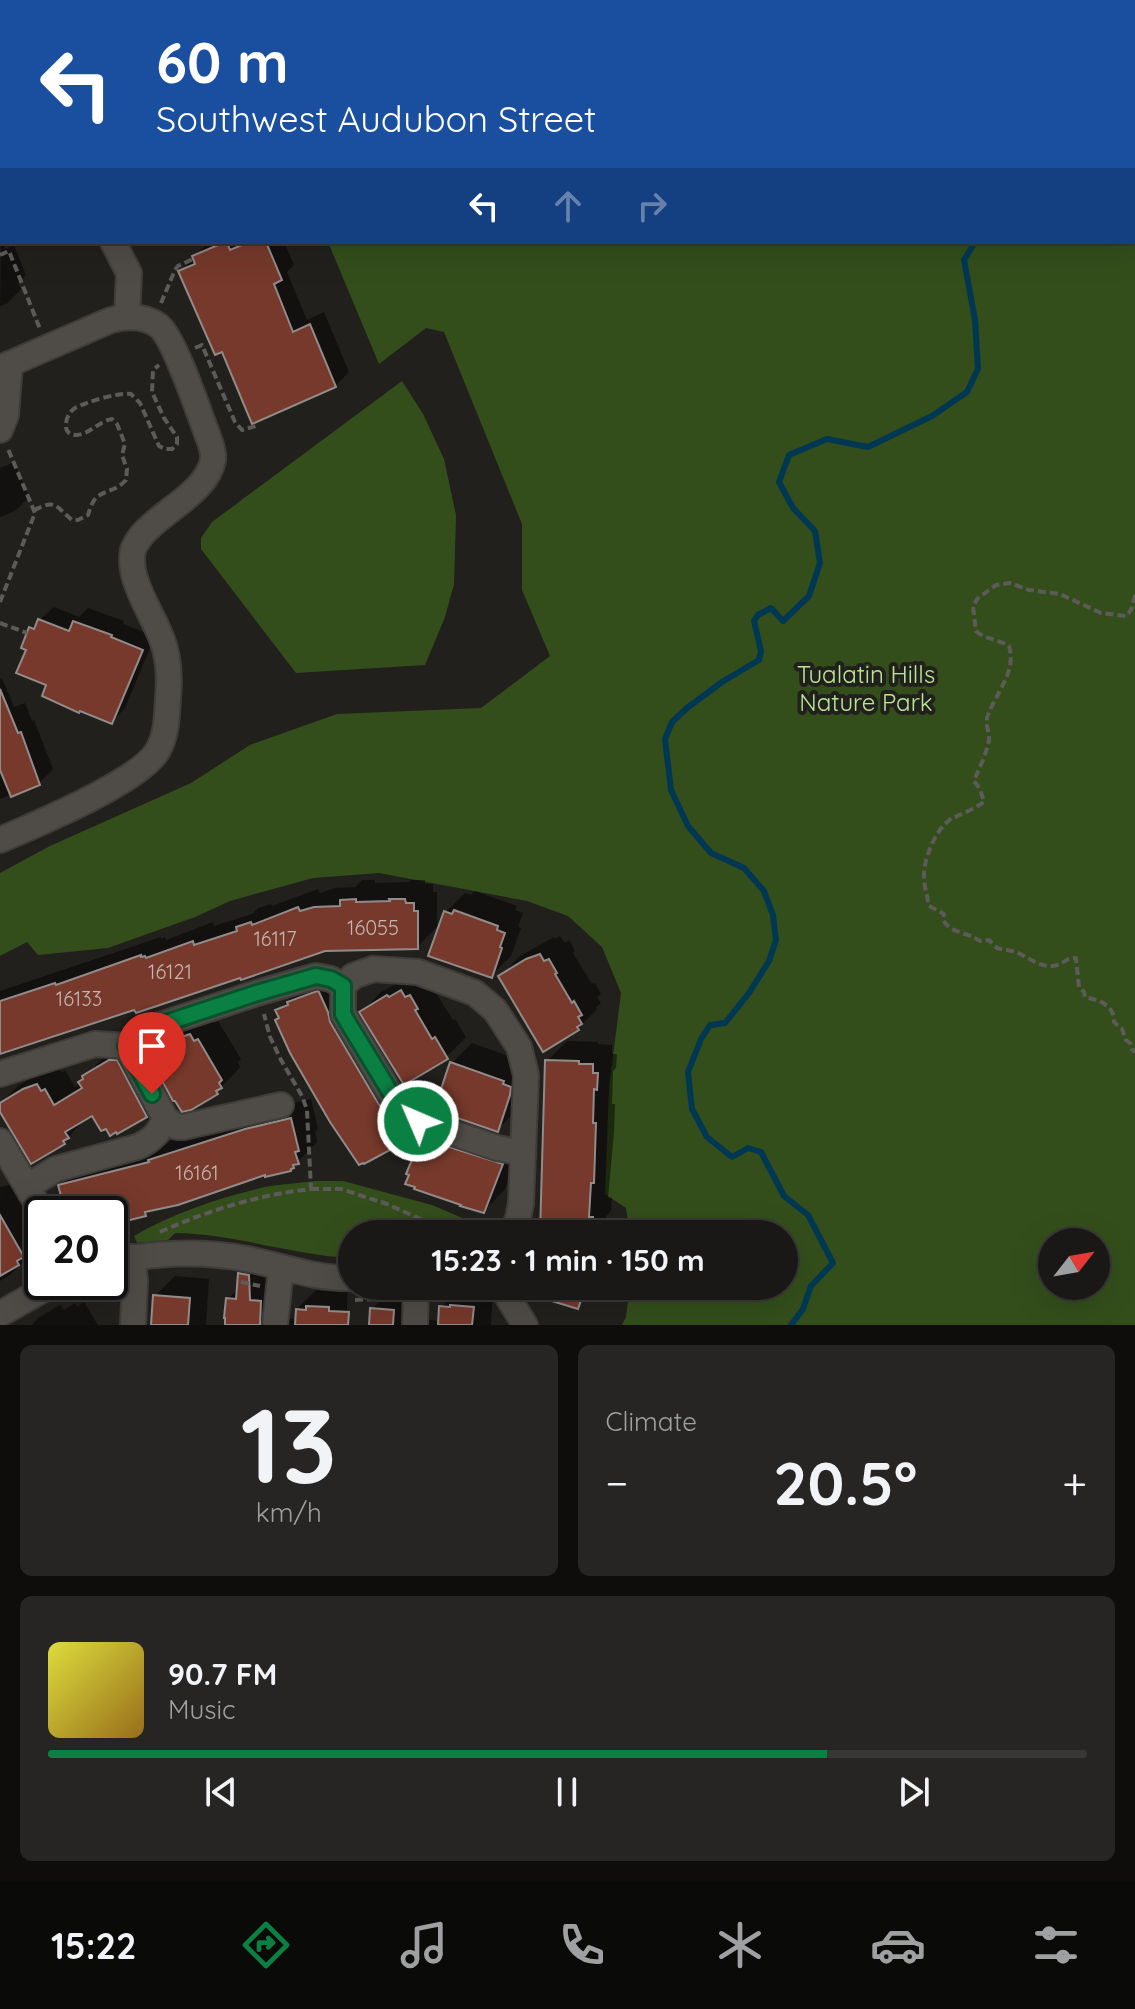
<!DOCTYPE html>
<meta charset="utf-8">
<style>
:root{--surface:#1a1816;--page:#272523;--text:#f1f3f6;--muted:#9fa0a1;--line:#383735;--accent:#0b8043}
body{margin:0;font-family:Quicksand,sans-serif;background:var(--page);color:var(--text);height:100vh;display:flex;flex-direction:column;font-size:30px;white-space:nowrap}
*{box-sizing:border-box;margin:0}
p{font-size:26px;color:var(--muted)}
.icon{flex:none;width:44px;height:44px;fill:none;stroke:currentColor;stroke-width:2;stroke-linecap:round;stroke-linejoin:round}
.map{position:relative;height:1325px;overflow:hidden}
.panel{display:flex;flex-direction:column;gap:20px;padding:20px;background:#0e0d0c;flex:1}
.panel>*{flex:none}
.guide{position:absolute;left:0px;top:0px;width:1136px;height:244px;box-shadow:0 8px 32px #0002,0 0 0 2px var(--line);background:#1a4fa0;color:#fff;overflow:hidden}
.needle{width:52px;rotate:59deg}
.buttons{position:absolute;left:1038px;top:1228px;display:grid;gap:16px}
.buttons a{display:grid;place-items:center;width:72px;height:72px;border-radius:50%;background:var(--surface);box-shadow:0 8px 32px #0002,0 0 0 2px var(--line);font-size:40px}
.speed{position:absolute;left:24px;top:1196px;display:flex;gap:16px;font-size:40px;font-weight:700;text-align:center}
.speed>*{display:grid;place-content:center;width:104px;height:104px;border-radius:50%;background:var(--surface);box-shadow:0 8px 32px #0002,0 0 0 2px var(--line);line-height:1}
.speed .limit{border:4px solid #111;border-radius:12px;background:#fff;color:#111}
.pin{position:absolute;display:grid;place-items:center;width:68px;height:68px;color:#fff;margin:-82px -34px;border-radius:50% 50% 50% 0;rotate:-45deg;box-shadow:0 0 8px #0007}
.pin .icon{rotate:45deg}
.me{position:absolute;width:88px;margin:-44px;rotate:315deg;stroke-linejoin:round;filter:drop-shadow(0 0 6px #0008)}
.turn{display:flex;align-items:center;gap:28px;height:168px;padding:0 24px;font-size:36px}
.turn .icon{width:104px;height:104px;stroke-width:2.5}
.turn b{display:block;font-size:56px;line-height:68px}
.lanes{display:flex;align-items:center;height:76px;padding:0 24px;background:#0003;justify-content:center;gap:40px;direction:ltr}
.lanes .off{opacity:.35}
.big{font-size:60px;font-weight:700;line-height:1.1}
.panel .widget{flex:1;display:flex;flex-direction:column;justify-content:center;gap:12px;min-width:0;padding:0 28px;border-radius:12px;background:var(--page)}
.panel .dial{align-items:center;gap:0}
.dial b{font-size:104px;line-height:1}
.song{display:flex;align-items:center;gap:24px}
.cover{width:96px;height:96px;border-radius:12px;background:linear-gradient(135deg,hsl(60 70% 55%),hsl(40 70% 35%))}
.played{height:8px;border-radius:4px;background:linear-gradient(90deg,var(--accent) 75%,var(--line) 75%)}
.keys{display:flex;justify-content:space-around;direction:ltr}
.heat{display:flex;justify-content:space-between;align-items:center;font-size:44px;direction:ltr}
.panel .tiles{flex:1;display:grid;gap:20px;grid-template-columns:1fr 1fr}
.widget:last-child{grid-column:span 2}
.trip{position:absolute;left:338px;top:1220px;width:460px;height:80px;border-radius:40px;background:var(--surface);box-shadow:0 8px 32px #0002,0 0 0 2px var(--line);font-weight:700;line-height:80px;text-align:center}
.menu{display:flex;height:128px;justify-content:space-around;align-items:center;background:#0a0a09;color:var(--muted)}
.menu .icon{width:56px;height:56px}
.menu .on{color:var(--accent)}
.menu b{font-size:36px;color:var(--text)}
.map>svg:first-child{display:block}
</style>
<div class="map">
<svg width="1135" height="1325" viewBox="0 0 1135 1325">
<rect width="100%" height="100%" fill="#22201d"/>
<g fill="#334e1b" fill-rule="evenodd">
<polygon points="0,0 120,0 121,2 2,2 2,81 0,82"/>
<path d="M326,0h809v1325h-513l4,-8 4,-31h154v-52h-154l-4,-26 -21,-14 4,-106 12,-95 -19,-46 -34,-31 -41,-15 -148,-28 -66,5 -83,23 -35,16 -87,31 -70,7 -11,-13 -27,14v-83l50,-27 141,-63 59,-38 87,-31 144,-6 69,-52 -28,-66v-66l-78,-192 -18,-4 -47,36 -51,-122h806v-240h-809zM1052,1242h44v44h-44z"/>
<polygon points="402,381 423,414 444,459 456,515 454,584 445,617 425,665 296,673 201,549 201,538 212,522"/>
<path d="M316,1181h27l89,24 35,15 21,14h-136v24c-60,-3 -117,-24 -177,-25l-7,7 -31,3 -3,-7c38,-23 88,-39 131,-49 17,-3 34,-4 51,-6z"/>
</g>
<g fill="#0007">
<polygon points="1,240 5,249 14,245 26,275 18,283 21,289 8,303 0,306"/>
<polygon points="209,242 284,242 294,265 287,272 307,320 324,312 349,372 335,386 223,349 181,271"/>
<polygon points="14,462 29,497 15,511 0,517 0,468"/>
<polygon points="54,607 79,617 88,608 124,621 123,624 155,636 125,708 112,722 49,684 28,649 31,628"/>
<polygon points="2,678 14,707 25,703 32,721 34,720 53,769 39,783 0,799 0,679"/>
<polygon points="362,880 375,880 375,883 409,882 411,880 425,880 425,884 433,884 433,892 437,892 437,927 417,947 325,949 136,1007 0,1052 0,991 161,937 161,939 165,937 166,940 213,922 214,926 252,914 258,908 271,904 272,906 318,889 320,893 335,888 355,887"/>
<polygon points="475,891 517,906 515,910 523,913 518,927 521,928 511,956 491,976 446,912 465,893 471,895"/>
<polygon points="560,936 565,943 569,940 575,951 573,953 592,984 595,983 601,994 597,997 601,1003 596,1007 597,1009 577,1029 501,976 520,956 554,937 555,939"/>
<polygon points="338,973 349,1001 398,1083 424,1120 404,1140 365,1162 278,1011 297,991"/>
<polygon points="408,977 434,990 453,1020 455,1019 466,1037 446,1057 362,1012 381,992"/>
<polygon points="210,1015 214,1023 218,1021 241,1059 238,1062 240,1067 236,1072 216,1092 151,1056 170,1036 198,1020"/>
<polygon points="130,1041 166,1095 146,1115 118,1131 93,1114 83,1121 64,1142 0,1108 0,1104 18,1086 45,1070 57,1065 62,1073 65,1070 75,1087 81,1083 84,1077 104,1057"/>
<polygon points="567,1041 598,1042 598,1044 612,1045 612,1054 617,1054 616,1068 613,1071 612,1104 615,1104 614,1132 608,1198 612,1198 611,1211 606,1216 605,1234 542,1234 547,1061"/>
<polygon points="472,1043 523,1061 517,1110 497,1130 452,1063"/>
<polygon points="311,1099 318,1129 315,1132 317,1142 290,1169 266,1172 150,1209 145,1214 110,1223 110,1214 68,1214 61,1186 80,1166 167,1144 170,1141 266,1109"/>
<polygon points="442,1119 521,1145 504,1191 484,1210 422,1139"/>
<polygon points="13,1184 42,1236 28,1253 29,1255 10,1275 0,1281 0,1187"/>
<polygon points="260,1254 285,1317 296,1320 296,1310 316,1290 324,1291 328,1287 348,1288 346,1325 226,1325 228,1299 239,1288 240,1274"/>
<polygon points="175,1276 209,1279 206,1325 153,1325 155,1296"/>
<polygon points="537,1286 597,1286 577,1307"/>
<polygon points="461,1287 493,1288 491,1325 371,1325 372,1309 392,1289 413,1290 422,1313 428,1319 436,1321 440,1320 441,1307"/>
<polygon points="84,1302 98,1325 32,1325 38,1318 60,1305 64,1310 75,1303 77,1307"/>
</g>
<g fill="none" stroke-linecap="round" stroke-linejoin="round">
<g stroke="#003854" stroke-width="6">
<polyline points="877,0 878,2"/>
<polyline points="634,2 641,0"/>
<polyline points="791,1325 803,1309 811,1286 833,1263 808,1215 784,1196 761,1152 748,1148 732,1157 707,1137 692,1109 688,1072 701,1039 710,1025 725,1023 749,993 769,961 776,940 773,915 764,891 744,868 711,853 688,826 671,790 665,739 672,722 687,708 722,682 759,660 761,651 754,621 758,615 771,608 783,621 809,596 820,563 815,531 793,508 779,482 789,455 827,439 868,447 932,416 967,392 978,369 975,320 964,260 975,242"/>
</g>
</g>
<g fill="#76392b" stroke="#918b8a" stroke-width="2">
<polygon points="225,242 227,242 230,250 249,242 266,242 282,280 274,284 293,332 310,324 336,387 252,424 222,352 215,355 178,271 195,264 192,256"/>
<polygon points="38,619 69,631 73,621 112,635 111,637 143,650 112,724 80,711 79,713 42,696 46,685 16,673 26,650 21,648 29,627 34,629"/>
<polygon points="0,689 18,733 21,732 40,785 11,797 0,770"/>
<polygon points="356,899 356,902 390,901 389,899 405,899 406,903 414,903 414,911 418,911 418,949 325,951 241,980 240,978 136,1013 134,1010 0,1054 0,1001 55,983 56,985 141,955 141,957 145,956 146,958 193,941 194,945 237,931 236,927 251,922 252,925 298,907 300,911 314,907 340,906 340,900"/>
<polygon points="454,910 498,926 497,930 505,933 500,947 502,948 492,978 428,956 444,911 452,914"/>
<polygon points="540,954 544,961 549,959 557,973 555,974 572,1003 574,1001 582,1015 578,1017 582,1024 577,1027 579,1030 543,1052 498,976 526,959"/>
<polygon points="401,990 405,997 410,995 418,1009 415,1010 432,1039 435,1037 448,1059 404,1085 359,1012 387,995 389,997"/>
<polygon points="317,991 319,992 328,1012 330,1022 378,1103 405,1142 364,1164 363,1163 359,1165 330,1122 290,1053 275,1020 279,1018 275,1010 288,1005 287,1002"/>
<polygon points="190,1034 194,1041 198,1039 222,1080 219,1083 222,1088 216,1091 218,1094 208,1100 191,1110 182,1112 175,1101 173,1101 148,1055 176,1039"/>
<polygon points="109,1060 117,1060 147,1117 117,1134 116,1132 110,1136 106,1129 101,1131 92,1116 65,1132 69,1138 63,1141 65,1144 31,1164 0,1112 0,1103 23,1089 37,1084 41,1091 45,1089 54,1105 82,1088 78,1082 83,1079 82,1076"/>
<polygon points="545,1060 579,1061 579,1064 593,1064 593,1073 598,1073 597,1090 594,1089 593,1123 596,1123 594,1183 591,1183 589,1217 593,1217 592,1233 587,1232 587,1234 540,1234"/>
<polygon points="450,1062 504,1081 503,1084 511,1087 510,1095 498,1132 434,1110"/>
<polygon points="291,1118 299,1151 295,1152 299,1164 293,1165 294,1168 291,1169 291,1171 265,1177 265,1175 178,1205 145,1212 146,1216 110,1225 110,1214 66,1214 58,1185 149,1162 148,1160 245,1129"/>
<polygon points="421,1138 503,1164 484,1213 460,1206 461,1205 414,1189 415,1187 405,1184 409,1175 406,1174"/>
<polygon points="0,1215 24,1257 17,1261 19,1265 0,1276"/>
<polygon points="238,1273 249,1275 250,1300 261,1301 260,1325 225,1325 225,1318 224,1318 226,1298 236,1299"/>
<polygon points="519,1286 586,1286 578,1309 522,1292"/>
<polygon points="153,1295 190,1298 188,1325 151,1325"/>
<polygon points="450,1305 474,1307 472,1325 438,1325 439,1306 450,1307"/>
<polygon points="306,1306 329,1307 329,1311 349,1312 348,1325 295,1325 296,1309 306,1310"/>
<polygon points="370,1308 394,1310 393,1325 369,1325"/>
</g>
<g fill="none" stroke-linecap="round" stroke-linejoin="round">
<g stroke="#3f3d3a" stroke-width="28">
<g id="minor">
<polyline points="0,195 2,195"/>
<polyline points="113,242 129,273 127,316"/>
<path d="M0,368l111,-48c16,-4 33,-5 48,6 16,13 42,93 51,116 2,6 4,13 3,18 -6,32 -51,51 -71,75 -4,5 -7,9 -9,15 -6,29 18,61 28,87 8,19 9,39 7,60 -1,18 -1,37 -10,53 -17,31 -123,75 -158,90"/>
<polyline points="0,430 6,415 10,364"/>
<polyline points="343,986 343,1014 391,1095 404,1112 418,1121 497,1148 523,1153"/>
<polyline points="126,1046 165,1118 177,1127 183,1127 281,1105"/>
<polyline points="0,1074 95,1044 126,1046 154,1027 166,1023 257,993 316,976 331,979 343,986 353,976 373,969 418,972 475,993 495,1010 519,1047 526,1075 521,1203 518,1218 512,1234"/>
<polyline points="0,1141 43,1214"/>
<path d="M28,1186l28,-17 81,-22c14,-6 23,-14 28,-29"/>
<polyline points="132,1257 135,1281 133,1325"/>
<path d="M110,1261c47,-8 91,-11 137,-2 36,7 68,20 105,19"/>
<polyline points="501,1286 525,1325"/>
<polyline points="0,1314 56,1282"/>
<polyline points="275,1325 281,1268"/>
<polyline points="415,1325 416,1286"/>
</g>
</g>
<g stroke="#5d5b59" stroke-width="4" stroke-dasharray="8 4" stroke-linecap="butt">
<polyline points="1073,0 1094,0"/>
<polyline points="1106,0 1111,2"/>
<polyline points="1134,10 1135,10"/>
<polyline points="0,255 9,251 40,329"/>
<polyline points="161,303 175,270 178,266 193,259"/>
<polyline points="195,348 202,345 235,422 242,430 256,426 255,423"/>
<path d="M34,510c23,-11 21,-4 38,10h6l10,-5c2,-6 4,-14 9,-18 10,-8 18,-5 29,-17l1,-11 -5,-14 3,-11 -8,-20 -5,-5c-13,2 -22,15 -35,16 -17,1 -12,-21 -2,-27 11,-6 44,-16 56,-14l9,9 19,43 6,3h7l5,-5v-7l-13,-19 -12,-26 1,-22 6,-5"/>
<path d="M1135,595l-4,15 -5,6 -25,-3 -41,-19 -31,-4 -19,-7 -14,2 -19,14 -4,8 3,24c8,8 22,8 33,15 8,25 -13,47 -21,69 -4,9 2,16 1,25 -2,13 -10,28 -15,41l6,8 4,13c-10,7 -23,12 -33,17 -15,9 -27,39 -27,56 0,11 3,20 5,31l15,8 -1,6c8,14 25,12 37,21l9,-1 8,8c6,2 13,2 19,4 12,5 23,15 36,14 11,0 13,-9 24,-8l3,29 5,5 1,5 15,4 9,6 4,7 1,8 8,7 4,11 5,4 1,5 3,3"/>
<polyline points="0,602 35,513 8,449"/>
<polyline points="0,623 27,633"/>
<polyline points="311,1189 341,1189 387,1204 438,1227 467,1234"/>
<path d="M160,1232c49,-22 98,-37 151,-43l-4,-79 -5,-14 -21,-36 -11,-23 -6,-23"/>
<polyline points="241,1282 260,1286"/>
<polyline points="435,1294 465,1292 482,1294"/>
<polyline points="70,1300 114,1283"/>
<polyline points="355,1300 394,1298"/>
</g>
<use href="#minor" stroke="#4f4c48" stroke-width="24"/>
</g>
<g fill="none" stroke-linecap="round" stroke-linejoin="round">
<g stroke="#07532c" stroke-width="20">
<polyline id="route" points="152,1094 126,1046 154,1027 166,1023 257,993 316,976 331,979 343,986 343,1014 347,1021 398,1105 409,1116 418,1121"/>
</g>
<use href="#route" stroke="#0b8043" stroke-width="14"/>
</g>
<g text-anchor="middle" stroke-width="8" stroke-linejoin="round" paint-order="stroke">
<g font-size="20" fill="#c5b5b0">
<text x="373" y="935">16055</text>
<text x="275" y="946">16117</text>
<text x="170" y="979">16121</text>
<text x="79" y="1006">16133</text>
<text x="197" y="1180">16161</text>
</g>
<g font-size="24" fill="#b8e794" stroke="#22201d">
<text x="866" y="683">Tualatin Hills<tspan x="866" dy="28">Nature Park</tspan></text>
</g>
</g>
</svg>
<div class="buttons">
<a><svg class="needle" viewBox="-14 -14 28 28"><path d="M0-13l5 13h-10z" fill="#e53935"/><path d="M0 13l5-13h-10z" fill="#9fa0a1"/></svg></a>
</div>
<div class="speed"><div class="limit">20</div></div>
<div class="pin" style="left:152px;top:1094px;background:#d93025"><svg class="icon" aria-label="arrive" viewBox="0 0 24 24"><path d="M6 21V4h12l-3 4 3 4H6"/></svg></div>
<svg class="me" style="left:418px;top:1121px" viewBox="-20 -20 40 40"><circle r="17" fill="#0b8043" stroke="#fff" stroke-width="3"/><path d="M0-11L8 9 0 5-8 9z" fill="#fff"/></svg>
<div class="trip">15:23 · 1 min · 150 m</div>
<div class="guide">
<div class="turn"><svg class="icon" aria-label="left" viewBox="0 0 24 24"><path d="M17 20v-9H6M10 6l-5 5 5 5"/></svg><div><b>60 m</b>Southwest Audubon Street</div></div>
<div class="lanes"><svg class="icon" aria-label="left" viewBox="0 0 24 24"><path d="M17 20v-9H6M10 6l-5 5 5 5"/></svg><svg class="icon off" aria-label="ahead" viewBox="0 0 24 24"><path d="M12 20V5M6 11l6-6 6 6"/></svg><svg class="icon off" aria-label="right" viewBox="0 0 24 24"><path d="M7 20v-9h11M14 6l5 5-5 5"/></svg></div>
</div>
</div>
<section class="panel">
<div class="tiles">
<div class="widget dial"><b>13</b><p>km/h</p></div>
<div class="widget"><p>Climate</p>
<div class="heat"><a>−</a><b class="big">20.5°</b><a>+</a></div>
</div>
<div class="widget">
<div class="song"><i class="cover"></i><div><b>90.7 FM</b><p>Music</p></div></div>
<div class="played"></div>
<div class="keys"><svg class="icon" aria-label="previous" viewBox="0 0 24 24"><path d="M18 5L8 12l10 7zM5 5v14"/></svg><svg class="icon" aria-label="pause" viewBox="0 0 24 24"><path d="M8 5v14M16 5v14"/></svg><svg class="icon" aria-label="next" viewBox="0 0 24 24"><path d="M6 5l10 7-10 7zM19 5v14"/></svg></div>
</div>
</div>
</section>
<nav class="menu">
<b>15:22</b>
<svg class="icon on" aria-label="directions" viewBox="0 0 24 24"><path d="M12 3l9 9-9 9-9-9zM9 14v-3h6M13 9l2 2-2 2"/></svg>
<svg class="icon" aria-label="music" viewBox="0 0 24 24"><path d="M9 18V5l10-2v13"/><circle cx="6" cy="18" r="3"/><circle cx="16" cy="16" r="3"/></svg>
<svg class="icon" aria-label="phone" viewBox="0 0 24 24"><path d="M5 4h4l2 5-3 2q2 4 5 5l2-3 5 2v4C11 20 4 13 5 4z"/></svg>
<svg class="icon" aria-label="climate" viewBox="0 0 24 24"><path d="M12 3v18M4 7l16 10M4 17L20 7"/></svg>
<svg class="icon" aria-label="car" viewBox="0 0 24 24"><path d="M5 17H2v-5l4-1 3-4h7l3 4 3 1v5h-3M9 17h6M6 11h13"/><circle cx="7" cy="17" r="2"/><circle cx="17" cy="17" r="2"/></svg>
<svg class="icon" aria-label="filters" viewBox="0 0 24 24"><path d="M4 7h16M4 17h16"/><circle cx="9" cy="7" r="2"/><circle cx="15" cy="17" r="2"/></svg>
</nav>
